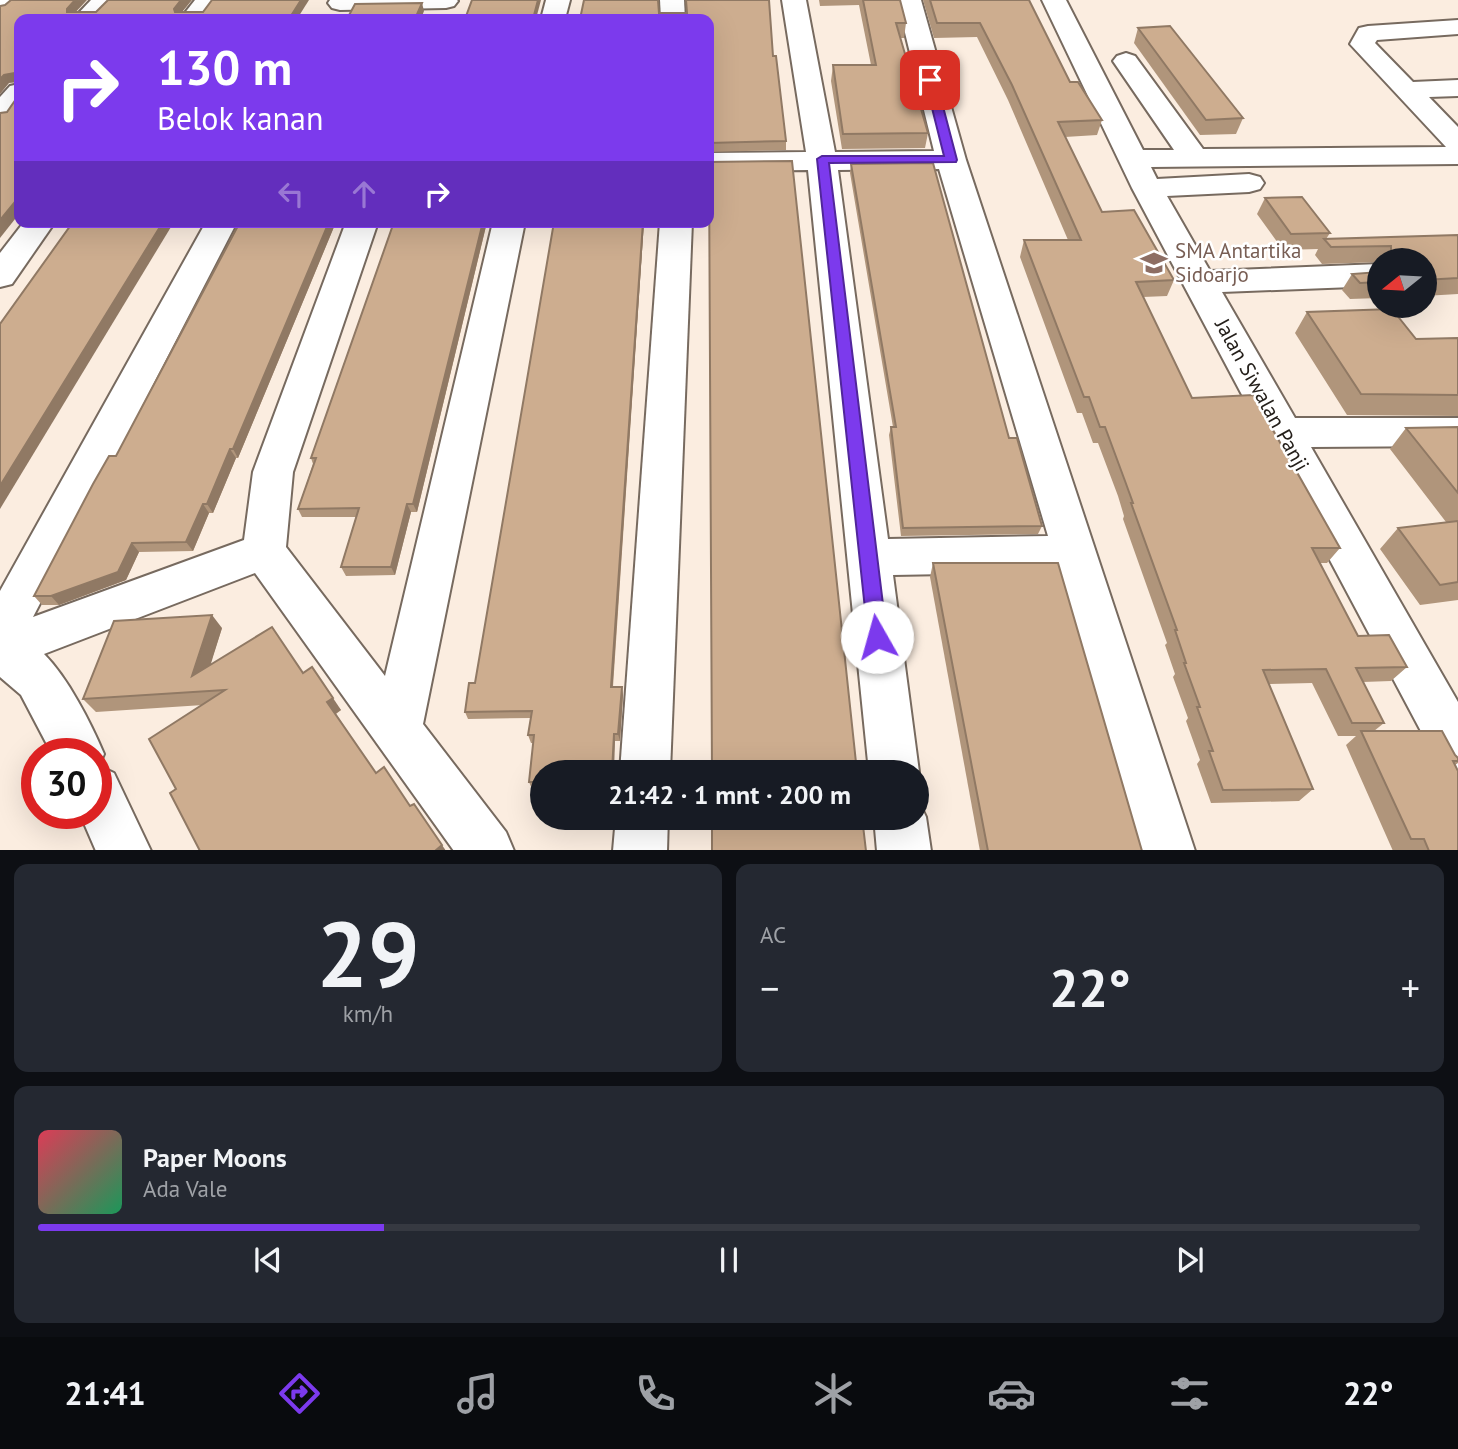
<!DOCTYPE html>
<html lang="id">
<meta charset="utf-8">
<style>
:root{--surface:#171b24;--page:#242831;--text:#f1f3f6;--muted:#9ea1a6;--line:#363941;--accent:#7c3aed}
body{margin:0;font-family:"PT Sans",sans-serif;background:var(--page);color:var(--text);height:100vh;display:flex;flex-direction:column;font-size:26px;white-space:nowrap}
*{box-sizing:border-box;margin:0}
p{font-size:23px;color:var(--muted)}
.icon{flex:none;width:38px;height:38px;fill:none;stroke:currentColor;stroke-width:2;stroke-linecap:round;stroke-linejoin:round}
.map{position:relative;height:850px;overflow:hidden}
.details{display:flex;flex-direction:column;gap:14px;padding:14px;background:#0d0f14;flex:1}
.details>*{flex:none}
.hud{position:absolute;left:14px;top:14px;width:700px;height:214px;border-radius:14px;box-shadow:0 7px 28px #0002;background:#7c3aed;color:#fff;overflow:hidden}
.needle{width:46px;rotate:252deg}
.fabs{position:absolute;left:1367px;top:248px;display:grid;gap:14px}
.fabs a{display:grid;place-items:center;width:70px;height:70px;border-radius:50%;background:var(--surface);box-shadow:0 7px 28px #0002;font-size:35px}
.speed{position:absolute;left:21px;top:738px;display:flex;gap:14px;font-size:35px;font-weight:700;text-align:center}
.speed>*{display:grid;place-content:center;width:91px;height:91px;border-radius:50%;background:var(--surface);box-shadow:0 7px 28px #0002;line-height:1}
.speed .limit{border:10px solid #d22;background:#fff;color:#111}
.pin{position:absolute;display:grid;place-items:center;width:60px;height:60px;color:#fff;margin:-30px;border-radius:14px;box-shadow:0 4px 10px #0006}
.me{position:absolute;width:77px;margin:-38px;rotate:353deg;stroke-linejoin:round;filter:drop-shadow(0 0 5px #0008)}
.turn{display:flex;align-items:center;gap:24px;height:147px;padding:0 28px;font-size:32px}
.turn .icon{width:91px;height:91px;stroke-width:2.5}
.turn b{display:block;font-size:49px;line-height:60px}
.lanes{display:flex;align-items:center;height:66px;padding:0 28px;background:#0003;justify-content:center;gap:35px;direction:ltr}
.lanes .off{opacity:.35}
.big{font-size:52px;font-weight:700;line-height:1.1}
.details .card{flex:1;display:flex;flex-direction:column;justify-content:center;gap:10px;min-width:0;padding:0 24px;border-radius:14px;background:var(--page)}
.details .dial{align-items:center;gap:0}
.dial b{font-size:91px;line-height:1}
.song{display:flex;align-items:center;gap:21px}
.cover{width:84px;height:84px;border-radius:10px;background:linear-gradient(135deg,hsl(350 70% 55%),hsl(150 70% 35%))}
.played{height:7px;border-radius:4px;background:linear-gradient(90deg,var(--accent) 25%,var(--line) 25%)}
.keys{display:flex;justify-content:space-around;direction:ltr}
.heat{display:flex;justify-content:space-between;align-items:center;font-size:38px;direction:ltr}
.details .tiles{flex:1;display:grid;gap:14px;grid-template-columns:1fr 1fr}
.card:last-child{grid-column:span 2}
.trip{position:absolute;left:530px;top:760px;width:399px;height:70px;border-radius:35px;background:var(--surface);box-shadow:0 7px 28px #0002;font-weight:700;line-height:70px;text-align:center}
.tab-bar{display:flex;height:112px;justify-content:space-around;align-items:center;background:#090b0e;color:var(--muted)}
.tab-bar .icon{width:49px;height:49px}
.tab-bar .selected{color:var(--accent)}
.tab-bar b{font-size:32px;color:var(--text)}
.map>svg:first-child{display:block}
</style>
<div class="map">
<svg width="1458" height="851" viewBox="0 0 1458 851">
<rect width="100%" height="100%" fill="#fbede0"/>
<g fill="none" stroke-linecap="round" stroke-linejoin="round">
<g stroke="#776a5f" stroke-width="4">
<g id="minor">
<polygon points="0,0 20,0 8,12 0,14"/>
<polygon points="91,0 117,0 98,19 73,19"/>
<polygon points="195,0 219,0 204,19 180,19"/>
<polygon points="330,0 457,0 458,1 454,6 446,8 340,10 332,8 328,3"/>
<polygon points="546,0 570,0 565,19 541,19"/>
<polygon points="660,0 684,0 685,19 661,19"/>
<path d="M782,0h24l29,152 99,-1 -37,-151h24l45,160 229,691h-54l-82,-279 -166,3 26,197 -2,6v-6h-48l-61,-602 -99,1v-18l97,-1zM939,169l109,367 -160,3 -50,-369z"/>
<polygon points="1042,0 1066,0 1143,150 1174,150 1113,61 1117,56 1126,53 1135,56 1203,149 1446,147 1350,44 1359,28 1368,26 1458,20 1458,34 1377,40 1375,43 1413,82 1458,80 1458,96 1429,97 1458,127 1458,164 1151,167 1157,179 1249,174 1260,177 1264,183 1260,189 1249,192 1167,196 1210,271 1379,264 1379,286 1222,292 1295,418 1458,418 1458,446 1311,447 1458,702 1458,774 1440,767 1132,188"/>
<polygon points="19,84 19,108 10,119 0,121 0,97 10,86"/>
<polygon points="24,222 55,222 12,284 0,287 0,253"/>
<path d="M206,222h31l-204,395 211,-77 9,-68 93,-250h32l-85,250 -7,75 99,129 108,-454h32l-102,502 83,108 8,19h-60l-199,-278 -211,81c24,24 47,69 60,100l-5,12 15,7 37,78h-55l-16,-37h16v-60h-44l-31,-59 -21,-18v-86z"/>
<polygon points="660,222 692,222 670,772 620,772"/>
<polygon points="917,798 926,817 931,851 877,851 874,817 917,817"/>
<polygon points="616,817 668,817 667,851 613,851"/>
</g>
</g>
<use href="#minor" fill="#fff" fill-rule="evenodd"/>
</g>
<g fill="#b0957b">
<polygon points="584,0 658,0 659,13 687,13 686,0 769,0 773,56 776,56 786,141 786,150 709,152 709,19 580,19"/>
<polygon points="819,0 900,0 906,23 904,38 900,38 928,133 925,148 842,149 831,81 833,65 871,65 859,5 820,6"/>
<polygon points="923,0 1029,0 1070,82 1102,120 1097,135 1065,137 1102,212 1174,280 1167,296 1143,297 1192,398 1340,548 1327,563 1320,563 1358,636 1407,667 1391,681 1363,682 1384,723 1374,731 1455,755 1458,758 1458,763 1455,765 1458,851 1393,851 1346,745 1356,736 1338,736 1312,683 1269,684 1313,789 1299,801 1211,803 1197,764 1200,760 1186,721 1188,718 1173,677 1175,674 1165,645 1167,643 1123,519 1124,516 1118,496 1098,443 1093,443 1082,413 1077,413 1020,257 1024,240 1068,240 1008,100 977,37 934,38"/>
<polygon points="1138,28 1243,118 1236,134 1200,135 1134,43"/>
<polygon points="851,164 1009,438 1042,526 1038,534 901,536 889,435 891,427 893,427 850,173"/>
<polygon points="1265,198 1330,233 1326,239 1458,236 1458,294 1424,296 1424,261 1379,261 1379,262 1322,264 1315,255 1318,249 1283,250 1257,214"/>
<polygon points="240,222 336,222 238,458 236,458 213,513 209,513 193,551 139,552 126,580 59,605 42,605 34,596 116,456"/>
<polygon points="394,222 487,222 417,512 411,512 395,575 346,576 341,567 356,517 302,517 298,509 313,464 311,458"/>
<polygon points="644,222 613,687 622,687 623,695 620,741 615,741 542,772 542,789 532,789 529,782 533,743 531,743 528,735 531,718 468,719 465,712"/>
<polygon points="1379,272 1379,298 1350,299 1342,290 1352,274"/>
<polygon points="1307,312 1416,339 1458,338 1458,416 1347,415 1295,333"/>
<polygon points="1458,427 1458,600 1420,605 1380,549 1398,528 1446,522 1390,449 1406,428"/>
<polygon points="933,563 1142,851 980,851 930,577"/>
<polygon points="222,628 210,665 303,673 341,710 336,714 376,773 410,806 446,851 176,789 203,705 96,712 83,699"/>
</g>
<g fill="#907964">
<polygon points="75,0 87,0 71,17 67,12 67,9"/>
<polygon points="181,0 192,0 178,17 175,12 174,9"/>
<polygon points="301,0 309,0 297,19 289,19"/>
<polygon points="538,0 541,0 536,19 533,19"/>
<polygon points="422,3 424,11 421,19 415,19"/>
<polygon points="15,73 19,82 9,83 0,94 0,79 4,75"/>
<polygon points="19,197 19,214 0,238 0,220"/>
<polygon points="163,222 174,222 0,509 0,486"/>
<polygon points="329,222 336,222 238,458 233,449"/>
<polygon points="483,222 487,222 417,512 413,504"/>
<polygon points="643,222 644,222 612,695 611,687"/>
<polygon points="230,449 236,458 213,513 207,504"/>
<polygon points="203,504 209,513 193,551 186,542"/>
<polygon points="407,504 411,512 395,575 391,567"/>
<polygon points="132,543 139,552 126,580 59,605 51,596"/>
<polygon points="212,615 222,628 203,689 192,676"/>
<polygon points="622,687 623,695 620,741 618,734"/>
<polygon points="333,698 341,710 335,714 327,702"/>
<polygon points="614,734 615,741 614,772 612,772"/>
<polygon points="442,845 446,851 435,851"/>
</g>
<g fill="#cdad8f" stroke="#907964" stroke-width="2">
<polygon points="11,0 75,0 67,9 67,12 96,12 108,0 181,0 174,9 175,12 203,12 212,0 301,0 289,19 19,19 19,197 0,220 0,113 7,112 16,99 15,73 4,75 0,79 0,6 5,5"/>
<polygon points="472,0 538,0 533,19 465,19"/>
<polygon points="584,0 658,0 659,13 687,13 686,0 769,0 773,56 776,56 786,141 709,143 709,19 580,19"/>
<polygon points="863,0 900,0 906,23 896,23 928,133 843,134 833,65 876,65"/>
<polygon points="930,0 1029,0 1070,82 1078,82 1102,120 1058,122 1102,212 1134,210 1174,280 1136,282 1192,398 1253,395 1340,548 1312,548 1358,636 1389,635 1407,667 1356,668 1384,723 1352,723 1326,669 1263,670 1313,789 1223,790 1209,751 1213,751 1197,707 1200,707 1184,663 1186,663 1175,630 1177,630 1131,503 1133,503 1125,481 1105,427 1100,427 1089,397 1084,397 1024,240 1081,240 1012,85 980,23 937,23"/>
<polygon points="422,3 415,19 347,19 355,4"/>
<polygon points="1170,26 1243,118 1206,120 1138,28"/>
<polygon points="792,161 857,772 712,772 709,162"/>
<polygon points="933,163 1009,438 1017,438 1042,526 903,528 891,427 896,427 851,164"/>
<polygon points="1302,197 1330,233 1291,234 1265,198"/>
<polygon points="73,222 163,222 0,486 0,324"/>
<polygon points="240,222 329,222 233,449 230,449 207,504 203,504 186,542 132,543 118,572 51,596 34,596 93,484 109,456 116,456"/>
<polygon points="394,222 483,222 413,504 407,504 391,567 341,567 359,508 298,509 316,458 311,458"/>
<polygon points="554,222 643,222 611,687 622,687 618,734 614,734 612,772 542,772 542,782 529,782 534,735 528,735 532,711 465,712 469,683 475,683"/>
<polygon points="1458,235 1458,278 1424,280 1424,261 1391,261 1391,246 1331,247 1324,239"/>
<polygon points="1379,272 1379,282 1360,283 1352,274"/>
<polygon points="1392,309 1416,339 1458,338 1458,395 1361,394 1307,312"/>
<polygon points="1458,427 1458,493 1406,428"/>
<polygon points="1458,521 1458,582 1440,585 1398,528"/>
<polygon points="933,563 1058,563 1142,851 988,851"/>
<polygon points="212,615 192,676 272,627 303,673 312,667 333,698 327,702 376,773 384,767 410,806 414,804 442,845 435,851 200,851 170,793 176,789 149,739 225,690 83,699 114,621"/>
<polygon points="1361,731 1442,731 1455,755 1458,758 1458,761 1453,761 1458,771 1458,851 1429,851 1424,839 1411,839"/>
<polygon points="712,817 862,817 866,851 712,851"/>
</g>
<polygon fill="#7c3aed" stroke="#51269a" stroke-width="2" points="930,77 936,80 957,160 956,162 829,163 887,637 884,643 877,646 870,643 868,637 817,159 822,156 944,156 925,80"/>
<defs>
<g id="school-bare" transform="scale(2.1)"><path d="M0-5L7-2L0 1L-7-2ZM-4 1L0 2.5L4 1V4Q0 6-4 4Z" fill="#8d6e63" stroke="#fff" stroke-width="2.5" paint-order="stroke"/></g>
</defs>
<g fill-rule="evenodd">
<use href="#school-bare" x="1154" y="263"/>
</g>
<g text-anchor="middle" stroke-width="5" stroke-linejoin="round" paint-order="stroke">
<g font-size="21" fill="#785e54" stroke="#fff" text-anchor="start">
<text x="1175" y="258">SMA Antartika<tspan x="1175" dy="24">Sidoarjo</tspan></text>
</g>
<g font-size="21" fill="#25201b" stroke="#fff">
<text transform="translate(1262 395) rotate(61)" y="7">Jalan Siwalan Panji</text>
</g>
</g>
</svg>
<div class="fabs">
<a><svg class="needle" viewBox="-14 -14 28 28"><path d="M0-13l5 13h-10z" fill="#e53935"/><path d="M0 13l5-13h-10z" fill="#9ea1a6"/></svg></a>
</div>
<div class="speed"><div class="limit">30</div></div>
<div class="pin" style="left:930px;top:80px;background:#d93025"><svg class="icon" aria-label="arrive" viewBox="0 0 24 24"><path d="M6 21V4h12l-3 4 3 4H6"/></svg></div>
<svg class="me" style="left:877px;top:637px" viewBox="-20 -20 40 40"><circle r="19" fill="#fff"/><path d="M0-13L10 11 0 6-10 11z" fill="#7c3aed"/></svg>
<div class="trip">21:42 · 1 mnt · 200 m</div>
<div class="hud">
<div class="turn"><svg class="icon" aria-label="right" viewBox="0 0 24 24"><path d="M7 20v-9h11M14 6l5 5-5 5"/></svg><div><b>130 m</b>Belok kanan</div></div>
<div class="lanes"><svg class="icon off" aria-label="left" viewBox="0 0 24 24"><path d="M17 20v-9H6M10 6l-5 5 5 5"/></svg><svg class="icon off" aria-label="ahead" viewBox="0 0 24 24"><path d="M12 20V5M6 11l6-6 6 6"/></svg><svg class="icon" aria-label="right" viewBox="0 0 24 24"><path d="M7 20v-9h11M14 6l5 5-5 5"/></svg></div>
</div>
</div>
<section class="details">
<div class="tiles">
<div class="card dial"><b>29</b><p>km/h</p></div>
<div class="card"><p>AC</p>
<div class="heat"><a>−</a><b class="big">22°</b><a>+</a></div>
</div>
<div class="card">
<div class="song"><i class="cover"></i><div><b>Paper Moons</b><p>Ada Vale</p></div></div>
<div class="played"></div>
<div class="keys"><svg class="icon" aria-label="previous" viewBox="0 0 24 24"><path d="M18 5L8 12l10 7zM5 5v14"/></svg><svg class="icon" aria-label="pause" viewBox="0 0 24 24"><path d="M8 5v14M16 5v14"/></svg><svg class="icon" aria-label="next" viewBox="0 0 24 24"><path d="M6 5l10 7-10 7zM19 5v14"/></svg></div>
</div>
</div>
</section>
<nav class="tab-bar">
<b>21:41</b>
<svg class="icon selected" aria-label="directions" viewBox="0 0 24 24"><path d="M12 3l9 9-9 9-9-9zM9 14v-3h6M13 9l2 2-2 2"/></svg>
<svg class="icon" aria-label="music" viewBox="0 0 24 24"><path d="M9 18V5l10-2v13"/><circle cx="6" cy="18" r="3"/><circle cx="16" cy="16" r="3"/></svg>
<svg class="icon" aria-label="phone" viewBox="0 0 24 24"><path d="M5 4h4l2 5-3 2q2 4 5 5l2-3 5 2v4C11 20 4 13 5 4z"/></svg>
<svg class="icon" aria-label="climate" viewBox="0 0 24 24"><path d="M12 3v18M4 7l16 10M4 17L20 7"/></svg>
<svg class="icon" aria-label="car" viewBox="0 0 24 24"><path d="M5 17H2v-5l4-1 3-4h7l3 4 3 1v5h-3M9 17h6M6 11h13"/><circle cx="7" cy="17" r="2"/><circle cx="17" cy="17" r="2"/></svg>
<svg class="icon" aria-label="filters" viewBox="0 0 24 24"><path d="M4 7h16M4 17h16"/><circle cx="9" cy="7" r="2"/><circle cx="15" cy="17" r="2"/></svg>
<b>22°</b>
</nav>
